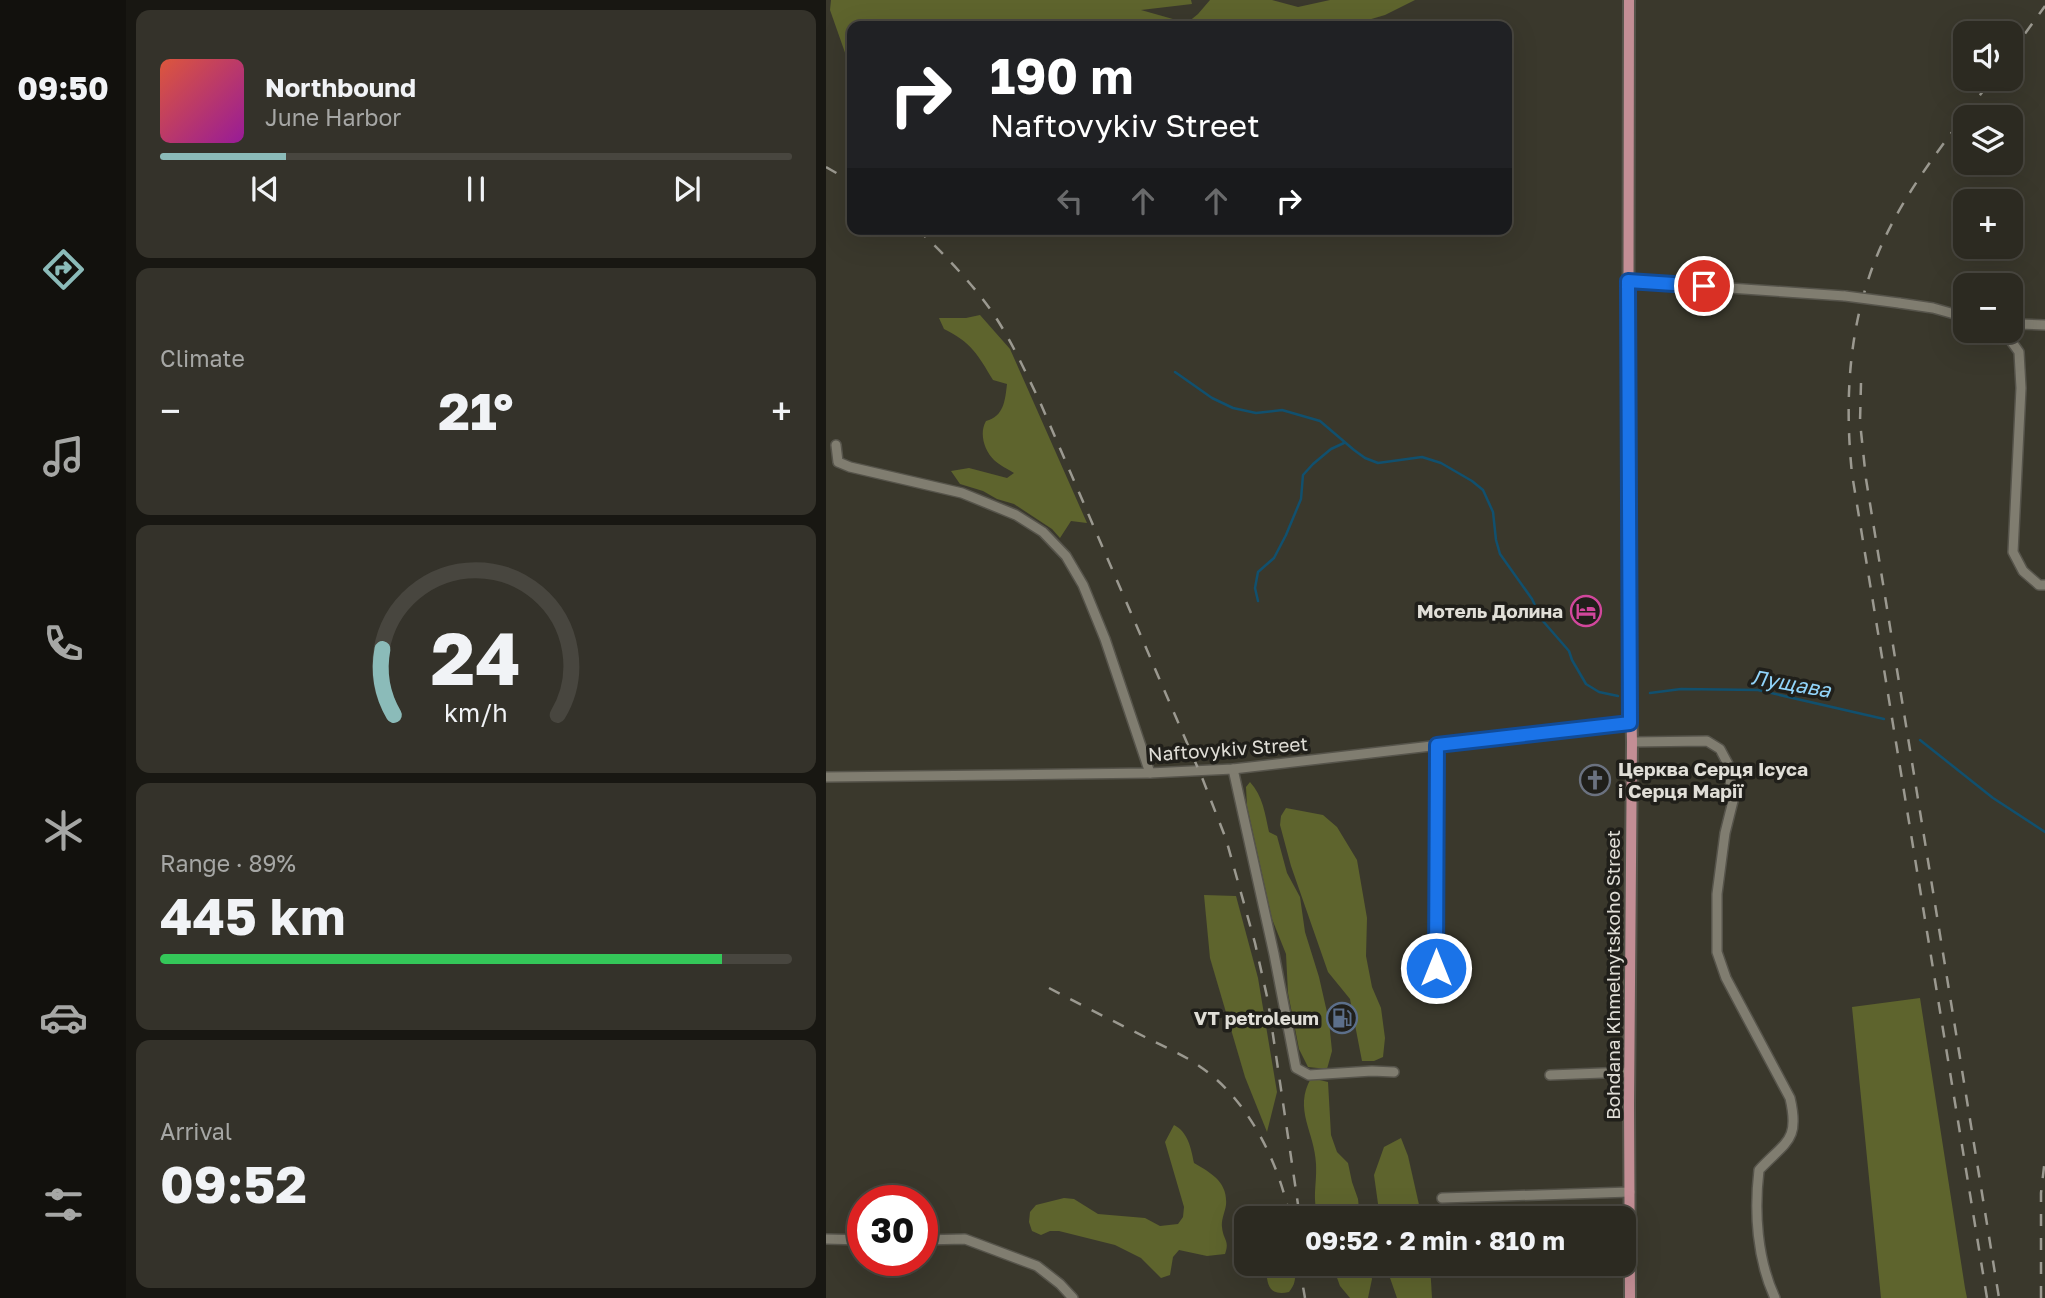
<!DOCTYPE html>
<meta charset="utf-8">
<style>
:root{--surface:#2c2a21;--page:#34322a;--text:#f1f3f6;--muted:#a6a7a5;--line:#48463f;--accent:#8bbbb9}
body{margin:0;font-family:"Golos Text",sans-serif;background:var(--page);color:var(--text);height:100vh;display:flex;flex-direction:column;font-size:26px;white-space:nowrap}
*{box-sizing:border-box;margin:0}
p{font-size:23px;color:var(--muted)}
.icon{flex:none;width:38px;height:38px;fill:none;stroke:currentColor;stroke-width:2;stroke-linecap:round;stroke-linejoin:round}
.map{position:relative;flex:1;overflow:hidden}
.sheet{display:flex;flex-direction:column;gap:10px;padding:10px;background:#181712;width:700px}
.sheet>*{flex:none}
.top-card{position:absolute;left:21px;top:21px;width:665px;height:214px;border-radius:14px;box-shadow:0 7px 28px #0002,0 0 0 2px var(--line);background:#202124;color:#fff;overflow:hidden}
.tools{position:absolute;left:1127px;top:21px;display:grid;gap:14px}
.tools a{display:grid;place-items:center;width:70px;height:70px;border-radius:14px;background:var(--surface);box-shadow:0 7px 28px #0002,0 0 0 2px var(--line);font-size:35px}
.speed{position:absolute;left:21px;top:1185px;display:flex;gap:14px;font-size:35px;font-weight:700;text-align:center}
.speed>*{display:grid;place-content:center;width:91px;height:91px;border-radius:50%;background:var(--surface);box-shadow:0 7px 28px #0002,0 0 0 2px var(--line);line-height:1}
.speed .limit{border:10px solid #d22;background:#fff;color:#111}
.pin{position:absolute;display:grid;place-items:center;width:60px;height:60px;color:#fff;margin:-30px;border:4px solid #fff;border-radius:50%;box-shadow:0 2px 7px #0007}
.me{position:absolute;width:77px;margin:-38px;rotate:0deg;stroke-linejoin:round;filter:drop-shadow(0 0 5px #0008)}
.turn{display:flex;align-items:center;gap:24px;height:147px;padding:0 28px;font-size:32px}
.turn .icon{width:91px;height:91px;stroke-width:2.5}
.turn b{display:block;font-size:49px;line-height:60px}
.lanes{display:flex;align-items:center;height:66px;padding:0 28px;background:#0003;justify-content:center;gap:35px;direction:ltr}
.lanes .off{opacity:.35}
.big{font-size:52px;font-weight:700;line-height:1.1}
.sheet .widget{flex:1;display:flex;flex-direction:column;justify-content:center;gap:10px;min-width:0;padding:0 24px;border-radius:14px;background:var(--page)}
.sheet .dial{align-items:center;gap:0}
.dial svg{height:182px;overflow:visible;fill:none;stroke:var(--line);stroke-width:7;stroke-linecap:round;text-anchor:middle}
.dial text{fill:var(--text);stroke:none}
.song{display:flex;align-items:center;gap:21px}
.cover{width:84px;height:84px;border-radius:10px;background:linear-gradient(135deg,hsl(10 70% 55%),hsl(300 70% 35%))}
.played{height:7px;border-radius:4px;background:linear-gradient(90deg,var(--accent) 20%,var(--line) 20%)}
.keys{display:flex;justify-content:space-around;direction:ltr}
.heat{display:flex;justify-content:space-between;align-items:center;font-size:38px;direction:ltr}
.charge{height:10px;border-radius:5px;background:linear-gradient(90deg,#34c759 89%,var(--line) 0)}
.trip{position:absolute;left:408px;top:1206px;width:402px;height:70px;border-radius:14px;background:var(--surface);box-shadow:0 7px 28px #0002,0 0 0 2px var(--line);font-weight:700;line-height:70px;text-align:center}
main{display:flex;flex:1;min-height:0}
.dock{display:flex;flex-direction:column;width:126px;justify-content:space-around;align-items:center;background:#12110d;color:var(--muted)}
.dock .icon{width:49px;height:49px}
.dock .selected{color:var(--accent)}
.dock b{font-size:32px;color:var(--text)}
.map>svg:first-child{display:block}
</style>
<main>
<nav class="dock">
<b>09:50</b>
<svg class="icon selected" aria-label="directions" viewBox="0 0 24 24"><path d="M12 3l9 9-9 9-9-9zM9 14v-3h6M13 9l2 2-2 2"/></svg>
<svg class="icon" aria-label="music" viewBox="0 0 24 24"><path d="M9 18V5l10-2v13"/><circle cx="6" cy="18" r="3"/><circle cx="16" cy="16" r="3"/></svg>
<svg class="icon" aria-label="phone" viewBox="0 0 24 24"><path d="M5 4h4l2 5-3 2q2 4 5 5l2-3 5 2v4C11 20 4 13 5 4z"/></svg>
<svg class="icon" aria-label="climate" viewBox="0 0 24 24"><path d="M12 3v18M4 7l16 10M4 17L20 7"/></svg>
<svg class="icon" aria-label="car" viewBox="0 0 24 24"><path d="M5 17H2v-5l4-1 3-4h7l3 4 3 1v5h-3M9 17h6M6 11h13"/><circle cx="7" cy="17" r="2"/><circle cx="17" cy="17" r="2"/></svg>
<svg class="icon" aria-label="filters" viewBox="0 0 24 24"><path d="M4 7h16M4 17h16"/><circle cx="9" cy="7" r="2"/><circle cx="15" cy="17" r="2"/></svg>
</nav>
<section class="sheet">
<div class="widget">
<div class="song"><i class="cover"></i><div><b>Northbound</b><p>June Harbor</p></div></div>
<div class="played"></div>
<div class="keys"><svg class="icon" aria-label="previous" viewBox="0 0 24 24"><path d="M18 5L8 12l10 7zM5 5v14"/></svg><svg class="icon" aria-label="pause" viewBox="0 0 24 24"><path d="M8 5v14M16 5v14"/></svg><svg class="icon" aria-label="next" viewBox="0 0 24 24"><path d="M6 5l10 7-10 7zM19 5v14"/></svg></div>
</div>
<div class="widget"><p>Climate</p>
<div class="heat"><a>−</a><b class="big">21°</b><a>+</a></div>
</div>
<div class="widget dial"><svg viewBox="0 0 100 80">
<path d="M14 69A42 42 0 1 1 86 69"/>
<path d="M14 69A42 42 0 0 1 9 40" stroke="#8bbbb9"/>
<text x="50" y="56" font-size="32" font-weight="700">24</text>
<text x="50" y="72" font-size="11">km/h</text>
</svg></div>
<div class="widget"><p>Range · 89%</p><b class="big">445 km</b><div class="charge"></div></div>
<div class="widget"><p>Arrival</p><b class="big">09:52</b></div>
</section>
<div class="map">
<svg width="1219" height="1298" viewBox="0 0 1219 1298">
<rect width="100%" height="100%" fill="#3a382c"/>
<g fill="#5e642d">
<polygon points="5,0 365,0 366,4 315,10 361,23 372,14 384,0 446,0 472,7 504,0 589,0 559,15 542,20 540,26 26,26 26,62 23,64 4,10"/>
<path d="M154,315l30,34 77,174 -16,-2 -11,17 -8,-9 -38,-25 -17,-5 -14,-8 -23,-7 -9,-13 18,-3 38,10 7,-5c-6,-4 -15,-8 -20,-13 -10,-10 -15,-27 -8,-39 18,-5 19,-20 21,-37l-14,-4c-15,-25 -22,-38 -49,-51l-5,-11h27z"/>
<path d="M424,782c13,14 15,32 19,50l8,4 10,37 13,24 5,35 14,45 10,44 3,30 -5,18 -19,-2 -9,-18 -11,-56 -2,-39 -14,-35 -25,-113 -1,-19z"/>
<polygon points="460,808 497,815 511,827 531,860 541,918 540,956 546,987 555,1008 559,1038 557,1057 548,1061 536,1061 524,999 502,972 465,866 454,825 455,816"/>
<polygon points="378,895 410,896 432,978 451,1092 441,1132 419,1077 384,958"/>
<polygon points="1094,998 1139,1288 1141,1298 1055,1298 1026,1007"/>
<path d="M485,1078l17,4 3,53 6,17 11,11 4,19 6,17 2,19h-42c-6,-23 -1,-32 -2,-54 -1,-32 -23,-54 -5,-86z"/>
<path d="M348,1125c14,7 17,23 20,38 17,10 34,19 32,42 -1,7 -5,15 -4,22 1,13 8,13 3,27l-18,2 -28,-6 -6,7 -3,18 -9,3 -20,-20 -26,-13 -56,-14h-9l-9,4 -9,-4 -3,-9 1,-10 6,-7 28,-7 10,1 24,15 47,4 15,8 18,-2 5,-7 1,-10 -19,-65z"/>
<polygon points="575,1138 582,1156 596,1218 554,1218 548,1175 558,1147"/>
<path d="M440,1264h26c4,11 5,18 -3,28 -23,5 -22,-11 -23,-28z"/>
<polygon points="506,1264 542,1264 546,1279 542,1298 524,1298 514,1286"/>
<polygon points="561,1264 604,1264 606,1298 571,1298 563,1275"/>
</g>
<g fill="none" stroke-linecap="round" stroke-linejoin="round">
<g stroke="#11506e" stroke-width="2.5">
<polyline points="349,372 386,398 407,408 430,413 456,410 494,421 528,450 539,458 552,463 596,457 615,463 646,481 657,490 667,512 670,540 674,554 706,599 716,620 743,651 746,660 760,684 773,692 792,696"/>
<polyline points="432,601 429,588 432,572 448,558 460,535 475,499 477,475 487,464 505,449 518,443"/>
<polyline points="824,693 855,689 932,690 1058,719"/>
<polyline points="1094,740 1167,798 1219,832"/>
</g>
<g stroke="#56544b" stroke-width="12">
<g id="minor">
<polyline points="802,281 1019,296"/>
<polyline points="1073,303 1107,308 1139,317"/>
<polyline points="1185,329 1193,324 1219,325"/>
<polyline points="1178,331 1193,352 1195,388 1187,552 1197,571 1213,585 1219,585"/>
<polyline points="10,445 12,462 24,467 136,493 190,515 217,532 240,556 257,585 279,639 324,773"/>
<path d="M806,742l75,-1 13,8 8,15 5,37 -8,32 -8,61v58l9,26 64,120c10,43 -4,43 -31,72 -5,42 -2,89 16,128"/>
<polyline points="407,769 448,954 470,1068 483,1075 546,1071 568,1072"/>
<polyline points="0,777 324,773 407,769 804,723"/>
<polyline points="610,968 611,745"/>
<polyline points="724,1075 803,1072"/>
<polyline points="616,1198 804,1192"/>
<polyline points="0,1239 37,1240"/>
<polyline points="96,1240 139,1239 211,1266 234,1284 247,1298"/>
</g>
</g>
<g stroke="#56544b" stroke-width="14">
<polyline id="major" points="803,0 802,564 806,742 803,1104 804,1298"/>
</g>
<use href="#minor" stroke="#807d70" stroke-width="9"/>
<use href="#major" stroke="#c38e95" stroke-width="10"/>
<g stroke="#9b9990" stroke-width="2.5" stroke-dasharray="12 12" stroke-linecap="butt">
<polyline points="1185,53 1219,6"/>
<polyline points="0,167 26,182"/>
<path d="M91,229c23,21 45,44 64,68 25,31 42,70 59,105l163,378 23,59 29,104 13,58 32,217"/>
<polyline points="1035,383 1034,422 1040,479 1173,1298"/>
<path d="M223,988c32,17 64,33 96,49 19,10 40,18 57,31 47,33 77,95 88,150"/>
<polyline points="473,1264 479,1298"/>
<path d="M1161,1298l-135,-824c-8,-78 -3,-157 30,-230 27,-60 71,-112 110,-165"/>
<polyline points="1215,1298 1215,1193 1219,1158"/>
</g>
<g stroke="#56544b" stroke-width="12" stroke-linecap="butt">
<polyline id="minor-bridge" points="1019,296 1073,303"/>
</g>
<use href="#minor-bridge" stroke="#807d70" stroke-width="9"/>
</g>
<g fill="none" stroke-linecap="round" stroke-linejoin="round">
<g stroke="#114b97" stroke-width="18">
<polyline id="route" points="610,968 611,745 804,723 802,281 878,286"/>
</g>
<use href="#route" stroke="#1a73e8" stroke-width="12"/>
</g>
<defs>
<g id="hotel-ring" transform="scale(1.575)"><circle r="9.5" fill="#201f1a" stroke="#d1479c" stroke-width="1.5"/><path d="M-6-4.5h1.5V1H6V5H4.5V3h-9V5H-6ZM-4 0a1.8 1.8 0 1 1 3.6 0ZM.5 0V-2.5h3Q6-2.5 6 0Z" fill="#d1479c"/></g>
<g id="church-ring" transform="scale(1.575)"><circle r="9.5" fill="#201f1a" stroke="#6b7280" stroke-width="1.5"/><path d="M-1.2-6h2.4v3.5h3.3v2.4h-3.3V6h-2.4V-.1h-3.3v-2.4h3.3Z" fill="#6b7280"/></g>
<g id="fuel-ring" transform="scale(1.575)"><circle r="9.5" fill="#201f1a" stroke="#5c6f8a" stroke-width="1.5"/><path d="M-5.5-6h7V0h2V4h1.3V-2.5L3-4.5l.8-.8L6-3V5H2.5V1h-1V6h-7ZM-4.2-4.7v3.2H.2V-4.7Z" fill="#5c6f8a"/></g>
</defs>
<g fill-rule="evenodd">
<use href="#hotel-ring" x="760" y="611"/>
<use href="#church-ring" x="769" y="780"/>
<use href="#fuel-ring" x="516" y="1018"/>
</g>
<g text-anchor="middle" stroke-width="7" stroke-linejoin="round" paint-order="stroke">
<g font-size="19" font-weight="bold" fill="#e0ded7" stroke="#201f1a" text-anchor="end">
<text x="737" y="618">Мотель Долина</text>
<text x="792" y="776" text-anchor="start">Церква Серця Ісуса<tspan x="792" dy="22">і Серця Марії</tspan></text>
<text x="493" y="1025">VT petroleum</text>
</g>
<g font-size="19" fill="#e0ded7" stroke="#201f1a">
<text transform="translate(402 749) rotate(-4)" y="7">Naftovykiv Street</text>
<text transform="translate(787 975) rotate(-90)" y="7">Bohdana Khmelnytskoho Street</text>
</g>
<g font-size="21" font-style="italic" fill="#91d4fa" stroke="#201f1a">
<text transform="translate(965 684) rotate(10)" y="7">Лущава</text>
</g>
</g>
</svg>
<div class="tools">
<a><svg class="icon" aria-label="sound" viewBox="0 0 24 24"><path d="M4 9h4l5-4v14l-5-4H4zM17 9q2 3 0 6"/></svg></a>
<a><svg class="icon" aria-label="layers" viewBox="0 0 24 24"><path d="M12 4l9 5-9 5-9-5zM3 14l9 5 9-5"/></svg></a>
<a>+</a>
<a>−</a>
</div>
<div class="speed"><div class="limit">30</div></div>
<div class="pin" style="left:878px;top:286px;background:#d93025"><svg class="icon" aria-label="arrive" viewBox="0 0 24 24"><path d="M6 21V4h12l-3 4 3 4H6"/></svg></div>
<svg class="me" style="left:610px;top:968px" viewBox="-20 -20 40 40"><circle r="17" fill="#1a73e8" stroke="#fff" stroke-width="3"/><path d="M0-11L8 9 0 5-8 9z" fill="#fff"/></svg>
<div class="trip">09:52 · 2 min · 810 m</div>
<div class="top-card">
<div class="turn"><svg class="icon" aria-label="right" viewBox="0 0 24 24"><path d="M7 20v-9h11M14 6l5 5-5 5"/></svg><div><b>190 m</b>Naftovykiv Street</div></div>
<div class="lanes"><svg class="icon off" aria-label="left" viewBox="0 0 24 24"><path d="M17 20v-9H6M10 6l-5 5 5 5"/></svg><svg class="icon off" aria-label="ahead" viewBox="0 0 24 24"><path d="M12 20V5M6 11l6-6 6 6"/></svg><svg class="icon off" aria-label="ahead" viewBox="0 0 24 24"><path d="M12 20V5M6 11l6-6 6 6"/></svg><svg class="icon" aria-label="right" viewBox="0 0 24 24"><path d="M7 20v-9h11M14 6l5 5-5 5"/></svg></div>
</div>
</div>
</main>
